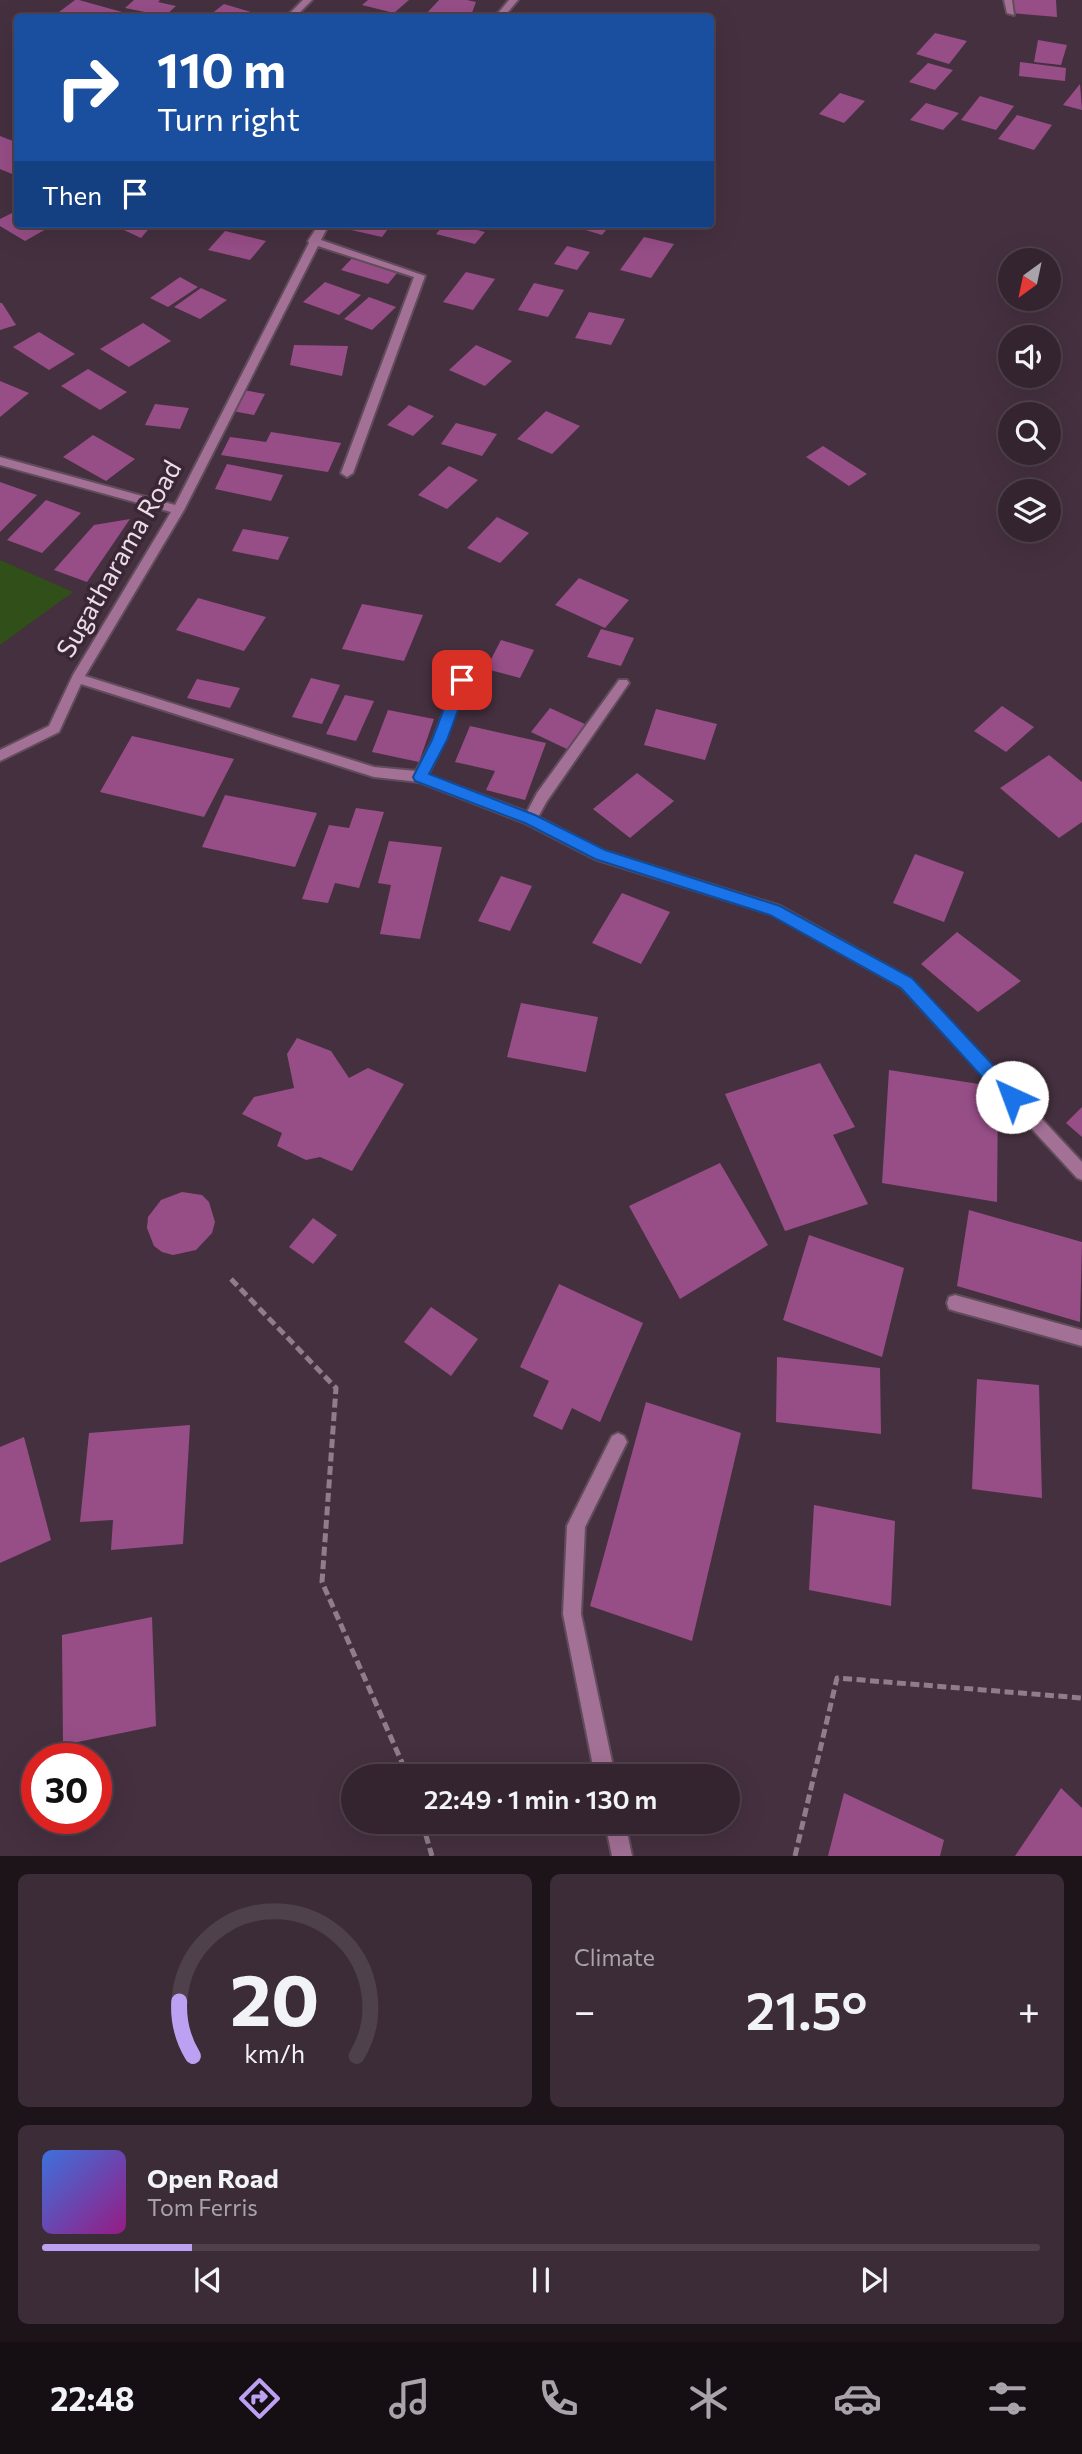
<!DOCTYPE html>
<meta charset="utf-8">
<style>
:root{--surface:#34242f;--page:#3c2c37;--text:#f1f3f6;--muted:#a9a4aa;--line:#4e414b;--accent:#bca0f2}
body{margin:0;font-family:Commissioner,sans-serif;background:var(--page);color:var(--text);height:100vh;display:flex;flex-direction:column;font-size:26px;white-space:nowrap}
*{box-sizing:border-box;margin:0}
p{font-size:23px;color:var(--muted)}
.icon{flex:none;width:38px;height:38px;fill:none;stroke:currentColor;stroke-width:2;stroke-linecap:round;stroke-linejoin:round}
.map{position:relative;height:1856px;overflow:hidden}
.details{display:flex;flex-direction:column;gap:18px;padding:18px;background:#1d141a;flex:1}
.details>*{flex:none}
.hud{position:absolute;left:14px;top:14px;width:700px;height:214px;border-radius:7px;box-shadow:0 7px 28px #0002,0 0 0 2px var(--line);background:#1a4fa0;color:#fff;overflow:hidden}
.needle{width:46px;rotate:213deg}
.buttons{position:absolute;left:998px;top:248px;display:grid;gap:14px}
.buttons a{display:grid;place-items:center;width:63px;height:63px;border-radius:50%;background:var(--surface);box-shadow:0 7px 28px #0002,0 0 0 2px var(--line);font-size:35px}
.speed{position:absolute;left:21px;top:1743px;display:flex;gap:14px;font-size:35px;font-weight:700;text-align:center}
.speed>*{display:grid;place-content:center;width:91px;height:91px;border-radius:50%;background:var(--surface);box-shadow:0 7px 28px #0002,0 0 0 2px var(--line);line-height:1}
.speed .limit{border:10px solid #d22;background:#fff;color:#111}
.pin{position:absolute;display:grid;place-items:center;width:60px;height:60px;color:#fff;margin:-30px;border-radius:14px;box-shadow:0 4px 10px #0006}
.me{position:absolute;width:77px;margin:-38px;rotate:317deg;stroke-linejoin:round;filter:drop-shadow(0 0 5px #0008)}
.turn{display:flex;align-items:center;gap:24px;height:147px;padding:0 28px;font-size:32px}
.turn .icon{width:91px;height:91px;stroke-width:2.5}
.turn b{display:block;font-size:49px;line-height:60px}
.then{display:flex;align-items:center;height:66px;padding:0 28px;background:#0003;gap:14px;font-size:26px}
.big{font-size:52px;font-weight:600;line-height:1.1}
.details .tile{flex:1;display:flex;flex-direction:column;justify-content:center;gap:10px;min-width:0;padding:0 24px;border-radius:10px;background:var(--page)}
.details .dial{align-items:center;gap:0}
.dial svg{height:182px;overflow:visible;fill:none;stroke:var(--line);stroke-width:7;stroke-linecap:round;text-anchor:middle}
.dial text{fill:var(--text);stroke:none}
.song{display:flex;align-items:center;gap:21px}
.cover{width:84px;height:84px;border-radius:10px;background:linear-gradient(135deg,hsl(220 70% 55%),hsl(310 70% 35%))}
.played{height:7px;border-radius:4px;background:linear-gradient(90deg,var(--accent) 15%,var(--line) 15%)}
.keys{display:flex;justify-content:space-around;direction:ltr}
.heat{display:flex;justify-content:space-between;align-items:center;font-size:38px;direction:ltr}
.details .tiles{flex:1;display:grid;gap:18px;grid-template-columns:1fr 1fr}
.tile:last-child{grid-column:span 2}
.trip{position:absolute;left:341px;top:1764px;width:399px;height:70px;border-radius:35px;background:var(--surface);box-shadow:0 7px 28px #0002,0 0 0 2px var(--line);font-weight:600;line-height:70px;text-align:center}
.tab-bar{display:flex;height:112px;justify-content:space-around;align-items:center;background:#150e13;color:var(--muted)}
.tab-bar .icon{width:49px;height:49px}
.tab-bar .active{color:var(--accent)}
.tab-bar b{font-size:32px;color:var(--text)}
.map>svg:first-child{display:block}
</style>
<div class="map">
<svg width="1082" height="1856" viewBox="0 0 1082 1856">
<rect width="100%" height="100%" fill="#45303f"/>
<polygon fill="#314f18" points="0,560 73,592 0,645"/>
<g fill="#974e87">
<polygon points="75,0 79,0 122,12 115,18 51,18"/>
<polygon points="134,0 160,0 158,2 176,6 165,16 125,8"/>
<polygon points="368,0 409,0 394,13 362,5"/>
<polygon points="439,0 467,0 476,2 470,18 424,16"/>
<polygon points="1010,0 1056,0 1057,17 1011,13"/>
<polygon points="224,4 268,17 268,18 206,18"/>
<polygon points="935,33 967,41 949,64 916,54"/>
<polygon points="1038,40 1067,45 1061,65 1034,62"/>
<polygon points="1020,62 1066,68 1065,81 1019,76"/>
<polygon points="928,63 953,70 935,90 909,82"/>
<polygon points="1080,84 1082,110 1063,105"/>
<polygon points="840,93 865,101 844,123 819,114"/>
<polygon points="980,96 1014,106 996,130 961,120"/>
<polygon points="926,103 959,113 943,130 910,120"/>
<polygon points="1017,115 1052,125 1034,150 998,139"/>
<polygon points="0,136 18,143 18,171 12,174 0,169"/>
<polygon points="18,210 18,224 55,224 25,241 0,226 0,219"/>
<polygon points="111,224 153,224 141,238"/>
<polygon points="356,224 388,224 391,225 382,237 351,230"/>
<polygon points="445,224 453,224 485,232 475,244 436,234"/>
<polygon points="566,224 611,224 602,235"/>
<polygon points="225,231 266,241 250,260 208,250"/>
<polygon points="644,237 674,244 651,278 620,270"/>
<polygon points="567,246 590,252 577,270 554,264"/>
<polygon points="356,254 402,267 388,284 341,270"/>
<polygon points="466,272 495,279 473,310 443,302"/>
<polygon points="180,277 198,287 168,307 150,298"/>
<polygon points="325,282 361,295 339,315 303,302"/>
<polygon points="534,283 564,290 548,317 518,310"/>
<polygon points="201,288 227,300 200,319 174,307"/>
<polygon points="369,297 396,307 372,330 344,319"/>
<polygon points="0,303 2,303 16,325 0,330"/>
<polygon points="589,312 625,319 611,345 575,338"/>
<polygon points="143,323 171,341 129,367 100,349"/>
<polygon points="39,332 75,354 49,370 13,347"/>
<polygon points="294,345 348,346 342,376 290,365"/>
<polygon points="476,345 512,361 485,386 449,370"/>
<polygon points="88,369 127,392 100,410 61,386"/>
<polygon points="0,381 29,393 0,417"/>
<polygon points="243,390 265,394 254,415 232,411"/>
<polygon points="155,404 189,408 180,429 145,425"/>
<polygon points="409,405 434,416 413,436 387,425"/>
<polygon points="546,411 580,426 552,454 517,439"/>
<polygon points="456,423 497,434 482,456 441,444"/>
<polygon points="271,432 341,443 328,472 221,455 230,437 266,442"/>
<polygon points="93,435 135,459 106,481 63,457"/>
<polygon points="823,446 867,474 849,486 806,457"/>
<polygon points="227,464 283,475 271,501 215,489"/>
<polygon points="449,466 478,480 447,509 418,495"/>
<polygon points="0,482 37,495 0,532"/>
<polygon points="46,500 81,513 42,553 7,540"/>
<polygon points="497,517 529,533 500,563 467,548"/>
<polygon points="130,519 87,582 54,570 94,525"/>
<polygon points="243,529 289,537 278,560 232,551"/>
<polygon points="579,578 629,600 605,628 555,605"/>
<polygon points="198,598 266,617 244,651 176,630"/>
<polygon points="362,604 423,615 404,661 342,649"/>
<polygon points="601,629 634,638 621,666 587,657"/>
<polygon points="501,640 534,650 520,678 486,669"/>
<polygon points="311,678 340,685 322,724 292,717"/>
<polygon points="197,679 240,688 230,708 187,698"/>
<polygon points="345,695 374,701 356,741 326,734"/>
<polygon points="1002,706 1034,727 1006,752 974,731"/>
<polygon points="550,708 587,725 569,750 531,732"/>
<polygon points="656,709 717,724 705,760 644,745"/>
<polygon points="388,710 434,719 419,762 372,752"/>
<polygon points="470,726 546,743 525,800 486,790 495,771 455,762"/>
<polygon points="132,736 234,759 204,817 100,792"/>
<polygon points="1049,755 1082,782 1082,822 1059,838 1000,788"/>
<polygon points="637,773 674,801 630,838 593,809"/>
<polygon points="225,795 317,813 295,867 202,847"/>
<polygon points="356,808 384,812 359,888 335,883 328,903 302,899 329,825 349,828"/>
<polygon points="389,841 442,847 420,939 380,934 391,885 378,883"/>
<polygon points="915,854 964,872 944,922 893,903"/>
<polygon points="501,876 532,886 510,931 478,921"/>
<polygon points="622,893 670,912 641,964 592,943"/>
<polygon points="957,932 1021,981 978,1012 921,964"/>
<polygon points="521,1003 598,1017 586,1072 507,1057"/>
<polygon points="297,1038 331,1051 349,1078 368,1068 404,1084 352,1171 320,1157 306,1160 277,1146 282,1133 242,1114 254,1097 294,1088 287,1054"/>
<polygon points="820,1063 855,1127 833,1135 868,1204 785,1231 725,1094"/>
<polygon points="889,1070 998,1087 997,1202 882,1183"/>
<polygon points="1082,1107 1082,1137 1066,1123"/>
<polygon points="720,1163 768,1245 680,1299 629,1206"/>
<polygon points="182,1192 202,1195 209,1202 215,1222 212,1233 196,1250 173,1255 162,1252 154,1246 147,1228 148,1217 161,1200"/>
<polygon points="969,1210 1082,1242 1080,1322 957,1286"/>
<polygon points="313,1218 337,1235 313,1264 289,1247"/>
<polygon points="809,1235 904,1268 882,1357 783,1320"/>
<polygon points="559,1284 643,1323 600,1422 572,1408 562,1430 533,1416 549,1381 520,1367"/>
<polygon points="431,1307 478,1339 451,1376 404,1342"/>
<polygon points="777,1357 880,1368 881,1434 776,1422"/>
<polygon points="977,1379 1039,1385 1042,1498 972,1489"/>
<polygon points="646,1402 741,1433 692,1641 590,1606"/>
<polygon points="190,1425 183,1544 111,1550 113,1520 80,1522 89,1433"/>
<polygon points="24,1437 51,1540 0,1563 0,1447"/>
<polygon points="814,1505 895,1521 891,1606 809,1590"/>
<polygon points="152,1617 156,1726 63,1745 62,1635"/>
<polygon points="1061,1788 1082,1808 1082,1856 1015,1856"/>
<polygon points="844,1793 944,1840 940,1856 828,1856"/>
</g>
<g fill="none" stroke-linecap="round" stroke-linejoin="round">
<g stroke="#604c5a" stroke-width="4">
<g id="street">
<polygon points="303,0 312,0 294,18 285,18"/>
<polygon points="509,0 518,0 503,18 494,18"/>
<polygon points="1004,0 1012,0 1014,15 1007,13"/>
<polygon points="319,224 329,224 321,240 425,276 353,473 347,477 341,473 414,277 318,246 184,510 85,676 374,767 416,771 433,740 456,680 462,675 468,680 445,740 428,775 527,812 537,793 619,680 627,680 629,683 627,686 547,801 538,817 604,851 780,906 911,979 1082,1162 1082,1180 1077,1178 901,987 771,914 595,859 525,823 419,782 374,777 81,684 59,732 0,761 0,750 49,726 73,675 171,512 0,465 0,457 175,505 309,243 308,241"/>
<polygon points="955,1295 1082,1330 1082,1346 955,1311 949,1309 947,1303 949,1297"/>
<polygon points="618,1433 624,1436 627,1442 585,1527 581,1614 615,1776 595,1776 563,1614 567,1526 612,1436"/>
<polygon points="605,1822 625,1822 632,1856 612,1856"/>
</g>
</g>
<g stroke="#8f7e8a" stroke-width="5" stroke-dasharray="9 4.5" stroke-linecap="butt">
<polyline points="231,1279 336,1388 322,1582 408,1776"/>
<polyline points="422,1822 432,1856"/>
<polyline points="795,1856 837,1678 1082,1698"/>
</g>
<use href="#street" fill="#a37096" fill-rule="evenodd"/>
</g>
<polygon fill="#1a73e8" stroke="#114b97" stroke-width="2" points="462,675 469,680 447,740 429,774 535,815 605,850 780,906 912,978 1018,1092 1020,1097 1018,1103 1006,1103 901,988 770,915 595,859 525,823 415,781 413,777 432,740 455,680"/>
<g text-anchor="middle" stroke-width="7" stroke-linejoin="round" paint-order="stroke">
<g font-size="26" fill="#ebdee7" stroke="#3a2635">
<text transform="translate(119 559) rotate(-60)" y="9">Sugatharama Road</text>
</g>
</g>
</svg>
<div class="buttons">
<a><svg class="needle" viewBox="-14 -14 28 28"><path d="M0-13l5 13h-10z" fill="#e53935"/><path d="M0 13l5-13h-10z" fill="#a9a4aa"/></svg></a>
<a><svg class="icon" aria-label="sound" viewBox="0 0 24 24"><path d="M4 9h4l5-4v14l-5-4H4zM17 9q2 3 0 6"/></svg></a>
<a><svg class="icon" aria-label="search" viewBox="0 0 24 24"><circle cx="10" cy="10" r="6"/><path d="M15 15l6 6"/></svg></a>
<a><svg class="icon" aria-label="layers" viewBox="0 0 24 24"><path d="M12 4l9 5-9 5-9-5zM3 14l9 5 9-5"/></svg></a>
</div>
<div class="speed"><div class="limit">30</div></div>
<div class="pin" style="left:462px;top:680px;background:#d93025"><svg class="icon" aria-label="arrive" viewBox="0 0 24 24"><path d="M6 21V4h12l-3 4 3 4H6"/></svg></div>
<svg class="me" style="left:1012px;top:1097px" viewBox="-20 -20 40 40"><circle r="19" fill="#fff"/><path d="M0-13L10 11 0 6-10 11z" fill="#1a73e8"/></svg>
<div class="trip">22:49 · 1 min · 130 m</div>
<div class="hud">
<div class="turn"><svg class="icon" aria-label="right" viewBox="0 0 24 24"><path d="M7 20v-9h11M14 6l5 5-5 5"/></svg><div><b>110 m</b>Turn right</div></div>
<div class="then">Then<svg class="icon" aria-label="arrive" viewBox="0 0 24 24"><path d="M6 21V4h12l-3 4 3 4H6"/></svg></div>
</div>
</div>
<section class="details">
<div class="tiles">
<div class="tile dial"><svg viewBox="0 0 100 80">
<path d="M14 69A42 42 0 1 1 86 69"/>
<path d="M14 69A42 42 0 0 1 8 45" stroke="#bca0f2"/>
<text x="50" y="56" font-size="32" font-weight="700">20</text>
<text x="50" y="72" font-size="11">km/h</text>
</svg></div>
<div class="tile"><p>Climate</p>
<div class="heat"><a>−</a><b class="big">21.5°</b><a>+</a></div>
</div>
<div class="tile">
<div class="song"><i class="cover"></i><div><b>Open Road</b><p>Tom Ferris</p></div></div>
<div class="played"></div>
<div class="keys"><svg class="icon" aria-label="previous" viewBox="0 0 24 24"><path d="M18 5L8 12l10 7zM5 5v14"/></svg><svg class="icon" aria-label="pause" viewBox="0 0 24 24"><path d="M8 5v14M16 5v14"/></svg><svg class="icon" aria-label="next" viewBox="0 0 24 24"><path d="M6 5l10 7-10 7zM19 5v14"/></svg></div>
</div>
</div>
</section>
<nav class="tab-bar">
<b>22:48</b>
<svg class="icon active" aria-label="directions" viewBox="0 0 24 24"><path d="M12 3l9 9-9 9-9-9zM9 14v-3h6M13 9l2 2-2 2"/></svg>
<svg class="icon" aria-label="music" viewBox="0 0 24 24"><path d="M9 18V5l10-2v13"/><circle cx="6" cy="18" r="3"/><circle cx="16" cy="16" r="3"/></svg>
<svg class="icon" aria-label="phone" viewBox="0 0 24 24"><path d="M5 4h4l2 5-3 2q2 4 5 5l2-3 5 2v4C11 20 4 13 5 4z"/></svg>
<svg class="icon" aria-label="climate" viewBox="0 0 24 24"><path d="M12 3v18M4 7l16 10M4 17L20 7"/></svg>
<svg class="icon" aria-label="car" viewBox="0 0 24 24"><path d="M5 17H2v-5l4-1 3-4h7l3 4 3 1v5h-3M9 17h6M6 11h13"/><circle cx="7" cy="17" r="2"/><circle cx="17" cy="17" r="2"/></svg>
<svg class="icon" aria-label="filters" viewBox="0 0 24 24"><path d="M4 7h16M4 17h16"/><circle cx="9" cy="7" r="2"/><circle cx="15" cy="17" r="2"/></svg>
</nav>
